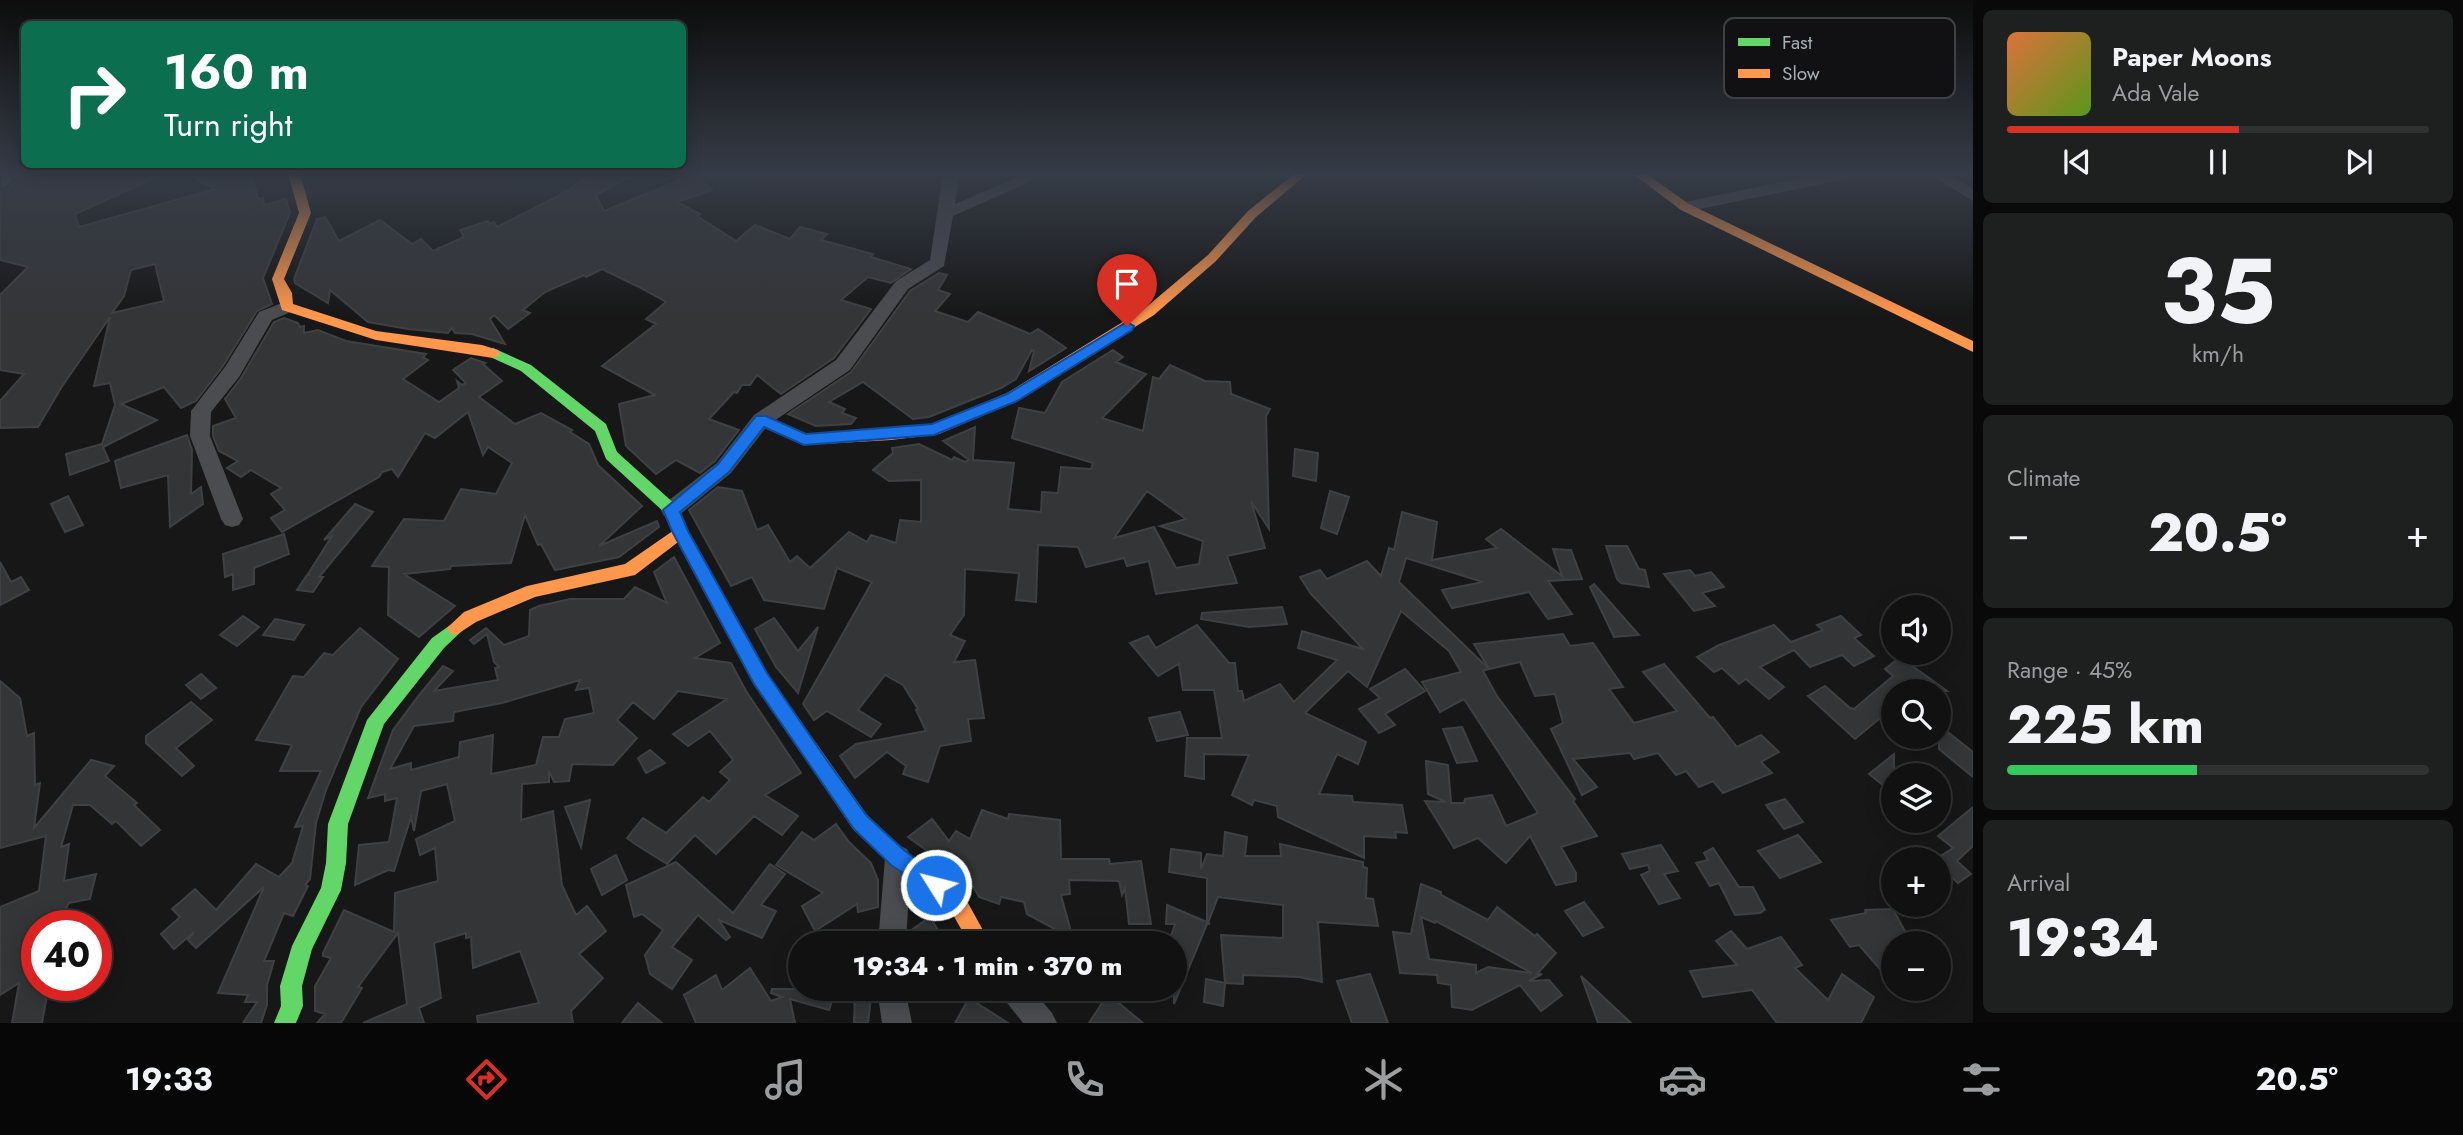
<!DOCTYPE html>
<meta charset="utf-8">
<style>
:root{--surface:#111;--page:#1e1f1f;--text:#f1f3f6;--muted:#9c9d9f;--line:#303131;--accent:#d93025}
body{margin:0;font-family:Jost,sans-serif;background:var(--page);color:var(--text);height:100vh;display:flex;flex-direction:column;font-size:26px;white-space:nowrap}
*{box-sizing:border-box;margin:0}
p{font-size:23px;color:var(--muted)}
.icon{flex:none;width:38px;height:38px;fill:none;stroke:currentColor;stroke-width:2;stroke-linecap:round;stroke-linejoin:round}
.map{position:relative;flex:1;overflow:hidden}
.panel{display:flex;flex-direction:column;gap:10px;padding:10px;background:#090909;width:490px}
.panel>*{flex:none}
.guide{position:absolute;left:21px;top:21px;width:665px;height:147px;border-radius:10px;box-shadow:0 4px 18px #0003,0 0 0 2px var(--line);background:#0b6e4f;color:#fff;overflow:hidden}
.fabs{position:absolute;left:1881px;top:595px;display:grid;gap:14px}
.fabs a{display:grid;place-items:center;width:70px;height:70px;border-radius:50%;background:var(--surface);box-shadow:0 4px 18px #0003,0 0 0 2px var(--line);font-size:35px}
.speed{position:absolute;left:21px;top:910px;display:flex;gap:14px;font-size:35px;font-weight:700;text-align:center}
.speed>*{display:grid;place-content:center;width:91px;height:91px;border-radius:50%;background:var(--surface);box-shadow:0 4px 18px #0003,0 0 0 2px var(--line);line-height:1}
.speed .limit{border:10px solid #d22;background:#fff;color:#111}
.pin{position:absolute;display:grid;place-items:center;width:60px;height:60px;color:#fff;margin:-72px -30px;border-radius:50% 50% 50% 0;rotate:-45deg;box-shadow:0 0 7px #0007}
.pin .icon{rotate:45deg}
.me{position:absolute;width:77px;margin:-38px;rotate:306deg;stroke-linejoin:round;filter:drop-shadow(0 0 5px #0008)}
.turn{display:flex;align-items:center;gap:24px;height:147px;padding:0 28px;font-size:32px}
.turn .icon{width:91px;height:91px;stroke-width:2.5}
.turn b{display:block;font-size:49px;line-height:60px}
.big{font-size:52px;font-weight:800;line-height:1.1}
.panel .widget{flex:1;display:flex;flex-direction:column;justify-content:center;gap:10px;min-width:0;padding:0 24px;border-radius:10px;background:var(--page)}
.panel .dial{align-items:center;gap:0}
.dial b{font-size:91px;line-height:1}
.song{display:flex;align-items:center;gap:21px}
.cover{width:84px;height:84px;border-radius:10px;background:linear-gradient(135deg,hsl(20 70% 55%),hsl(90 70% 35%))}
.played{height:7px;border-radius:4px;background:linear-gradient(90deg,var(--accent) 55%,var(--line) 55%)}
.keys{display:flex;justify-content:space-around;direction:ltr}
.heat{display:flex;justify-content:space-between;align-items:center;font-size:38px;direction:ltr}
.charge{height:10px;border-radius:5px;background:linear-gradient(90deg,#34c759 45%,var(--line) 0)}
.trip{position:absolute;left:788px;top:931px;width:399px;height:70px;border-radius:35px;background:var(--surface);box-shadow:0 4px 18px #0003,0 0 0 2px var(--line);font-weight:800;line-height:70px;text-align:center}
.menu{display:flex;height:112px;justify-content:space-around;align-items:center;background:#070707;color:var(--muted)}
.menu .icon{width:49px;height:49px}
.menu .current{color:var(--accent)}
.menu b{font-size:32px;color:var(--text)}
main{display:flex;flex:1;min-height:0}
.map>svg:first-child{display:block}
</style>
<main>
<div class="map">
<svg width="1973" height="1023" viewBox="0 0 1973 1023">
<rect width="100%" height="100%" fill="#171717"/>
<g fill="#343537" stroke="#3f4043" stroke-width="2" fill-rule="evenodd">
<path d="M22,173h144l-91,41 4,13 136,-38 -30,-16h66l7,26 5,-1 1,7 22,-6 4,14 -27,65 9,26 -15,7 -34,55 -27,35 -15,7 -17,-21 -43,17 36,16 -54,27 6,14 -39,14 -4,-21 36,-10 13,-39 -5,-22 -16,3 16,-69 -49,71 -23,39 -38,1v-27l24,-27 -24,-4v-75l28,-28 -28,-7v-69l8,-2zM155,264l9,37 -52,12 12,-17 7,-26z"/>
<polygon points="595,173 637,173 596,195 604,211 695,174 712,190 677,202 700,214 697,216 736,241 755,225 790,239 800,227 827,234 821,240 873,254 871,257 911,269 891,283 868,277 841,300 871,309 834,358 781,394 757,375 750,385 742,385 737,393 734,392 709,419 739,430 715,461 700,473 676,460 656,474 626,446 619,404 655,395 602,366 656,324 646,319 666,302 639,287 602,269 586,277 584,275 545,292 523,310 530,313 508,329 494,315 490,319 505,344 472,334 455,333 452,328 448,333 408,329 368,322 330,290 328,303 295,283 294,279 317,219 325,217 339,241 380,220 412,244 421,239 433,251 464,237 460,230 488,221 489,224 494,222 497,227 556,197"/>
<polygon points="939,273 947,275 938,290 950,294 935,311 968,322 978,312 1030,334 1038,329 1066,348 1029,371 1034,351 1032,350 1016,379 1001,388 929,417 913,419 863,382 829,402 845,409 842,413 856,418 851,424 816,426 788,414 851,372 910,291"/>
<polygon points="284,318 298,323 300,327 304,326 304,333 318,330 346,341 426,354 423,357 428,360 403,379 439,402 459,388 457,381 462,385 466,383 453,370 471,358 485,363 483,364 502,381 479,397 515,424 541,413 572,430 570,432 589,444 598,465 642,506 599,546 657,521 659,527 619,557 555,570 541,544 538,545 525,515 511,563 451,566 450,569 404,574 455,606 419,637 388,615 389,567 372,566 404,519 444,521 461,489 496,494 512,463 488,447 483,455 468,412 435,438 425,433 398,477 392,469 382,472 379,477 282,532 271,518 285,510 271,494 281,488 251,470 241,477 227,468 238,461 219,451 213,436 213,426 236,418 225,399 241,378 274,322"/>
<path d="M1113,350l10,7 -7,5 30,12 -44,44 41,13 10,-54 6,2 11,-14 35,16 25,1 1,12 39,15 -4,7 3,113 -18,-28 14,47 -38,8 10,27 -81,11 -7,-33 -22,5 -3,-8 -38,9 -8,-20 -40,-2 -2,57 -20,-2 3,-27 -54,-4 -1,46 -14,20 15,6 -11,21 21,-2 9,58 -16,1 3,22 -31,5 -12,36 -25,-8 3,-8 -19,-14 -32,26 -15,-22 16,-12 70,-13 -10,-21 2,-1 -15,-24 -18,-10 -27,35 23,14 -10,13 -44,-26 -13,9 -11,-16 69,-122 -35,-14 -13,41 -60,-9 -12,-23 -21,9 -42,-76 29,-23 24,4 15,39 11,-5 22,37 7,-6 13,12 39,-36 18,10 4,-7 25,8 4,-23 21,2v-42l-32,1 -16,-11 20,-17 -1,-5 27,-4 33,16 2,-3 11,5 4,-2 -26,-19 32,-14 -2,33 41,3 -6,46 33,3 1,-20 16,1 3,-26 30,2 2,-6 -81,-25 7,-30 26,5 17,-31zM1147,491l39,28 -26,7 43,15 -4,23 -23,4 -22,-41 -40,11z"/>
<polygon points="187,435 192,450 191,494 201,487 203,504 170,527 168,475 121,488 115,461"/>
<polygon points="1295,449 1318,453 1316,481 1293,476"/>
<polygon points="1330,491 1349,497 1337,534 1321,528"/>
<polygon points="68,496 83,525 65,532 51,504"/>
<polygon points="355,504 373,512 319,577 323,577 313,592 297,590 307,575 310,575 308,574 332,536 324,540"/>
<polygon points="1402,512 1437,522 1432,560 1497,548 1486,539 1501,529 1562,576 1553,549 1571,550 1582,579 1548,581 1572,614 1548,619 1529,592 1452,608 1442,590 1483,582 1406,558 1399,582 1489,669 1483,671 1497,696 1575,799 1573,801 1597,836 1561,847 1576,873 1576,881 1556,885 1530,836 1506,863 1478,838 1454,848 1425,801 1446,802 1428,794 1426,761 1448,765 1451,803 1464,803 1465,799 1492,795 1506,826 1538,813 1464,699 1440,712 1422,682 1461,672 1449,651 1401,611 1367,687 1348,671 1305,713 1366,742 1358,764 1337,754 1319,794 1352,796 1353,802 1402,805 1407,833 1395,832 1396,838 1364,836 1364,858 1278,817 1277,806 1254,800 1252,805 1232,795 1249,755 1204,754 1204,779 1185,776 1187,738 1222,738 1214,690 1183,690 1179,664 1158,676 1130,643 1148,636 1156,648 1197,625 1229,663 1235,663 1238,691 1242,691 1244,701 1280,684 1294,702 1337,660 1298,648 1302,631 1363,649 1311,594 1300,577 1320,570 1327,579 1367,561 1381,576 1389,548 1394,550"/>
<polygon points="284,534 289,554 254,568 254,584 233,590 233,574 225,577 223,554"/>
<polygon points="1606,546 1627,546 1639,569 1645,570 1649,587 1621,583 1617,579"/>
<path d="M674,557l46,86 -25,15 36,5 15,28 55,82 -36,22 33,21 -16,19 -28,-19 -38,38 -21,-19 -28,29 -32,-20 -8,-6 16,-20 23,15 37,-36 6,5 21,-22 -10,-8 13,-12 -23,-29 -22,15 -15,-12 54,-35 -49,-8 -24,28 -21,-17 -16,18 20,18 -24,27 -41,-1 -3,17 -15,1 -5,-11v11l-27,2 -1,36 32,-9 9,74 14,30 11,-9 19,25 -27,23 24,24 -32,33 2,12h-95l-1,-7 62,-13 -19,-52 -47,17 -2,-31 -5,1v-5l-32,10 7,55 -22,10 5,15h-61l44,-19 -9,-71 -40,54 4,1 -21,35h-24l8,-9 -10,-3v-25l16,-28 -8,-2v-3l21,-43 50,22 1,-39 43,-12 -3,-33 -15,7 -4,-16 39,-18 -8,-37 -26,7 -7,40 -3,-14 -17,54 -6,-1 -33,15 4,-40 30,-3 8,-44 -12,3v-7l-17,4 25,-68 26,-35 24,-29 10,5 -19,20 64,-11 -3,-12 4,-1 -5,-5 -7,-28 -13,10 -4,-4 16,-12 18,17 25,-9 1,-26 9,-4 31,-7h54l11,-12 32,16 -13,-31zM580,680l-4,10 13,-2 5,25 -29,6 -6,18h-16l-7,28 -45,9 2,-39 -33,7 -1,15 -48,13v-7l-21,6 24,-43 39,-5 1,-9 48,-9z"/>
<polygon points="0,562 11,582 21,577 29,590 0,605"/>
<polygon points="1690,570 1695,576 1711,572 1724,587 1702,593 1715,606 1694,611 1664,574"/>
<polygon points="1594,584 1639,635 1614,637 1590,587"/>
<polygon points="1282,607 1287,624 1249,627 1201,619 1202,613"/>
<polygon points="243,616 259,627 237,646 220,635"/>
<polygon points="1841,616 1861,635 1854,638 1874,656 1854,666 1842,655 1810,667 1794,650 1760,667 1784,687 1769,699 1746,679 1739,684 1722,668 1714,672 1697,657 1719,645 1774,625 1791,642 1823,630 1817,625"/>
<polygon points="774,618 798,651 818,627 798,693 776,667 755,629"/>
<polygon points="275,619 304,625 294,640 263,635"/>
<polygon points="360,628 398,659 361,707 326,790 316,823 310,879 305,885 308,886 293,916 284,913 264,961 274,961 267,985 267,1005 261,1023 243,1023 257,1002 245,1002 248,995 218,993 264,887 196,948 188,940 194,932 174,949 161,934 180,917 172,909 195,889 216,910 256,864 279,877 292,863 303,826 295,827 321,771 280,771 292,745 256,740 293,676 304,677 324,653 333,655"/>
<polygon points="1563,634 1570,646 1593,643 1623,687 1609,689 1634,723 1677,711 1643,672 1664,664 1710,718 1713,717 1737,747 1761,735 1779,752 1761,762 1772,773 1723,793 1713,781 1699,787 1686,771 1676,775 1658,753 1634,759 1630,753 1573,759 1597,787 1582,795 1551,729 1563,723 1555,694 1535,696 1520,662 1489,669 1474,644"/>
<polygon points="1900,657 1947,691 1894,691 1894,721 1885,714 1855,739 1808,696 1825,686 1850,708 1854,709 1893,676 1885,669"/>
<polygon points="1405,669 1425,691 1385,714 1395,725 1379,733 1359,709 1380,698 1370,689"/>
<polygon points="201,674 216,688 201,699 186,685"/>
<polygon points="0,681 20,698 27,736 34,733 35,785 40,783 34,828 91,760 114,766 105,776 137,803 134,805 160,830 141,846 116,821 112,824 90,805 73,805 61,847 69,844 64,881 96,874 90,899 69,903 56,926 37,926 37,985 49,985 42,1023 12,1023 19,983 0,995 0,907 39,891 46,836 0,848"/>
<polygon points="191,702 212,720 176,748 194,766 182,776 146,743 146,736"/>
<polygon points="1180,712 1188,735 1157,741 1149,718"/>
<polygon points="1939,725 1973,752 1973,777 1939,749"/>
<polygon points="1462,727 1477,761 1457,763 1443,729"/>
<polygon points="650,750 665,763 646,773 638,758"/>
<polygon points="1894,754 1894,794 1869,774"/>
<polygon points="1785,799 1803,822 1784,829 1766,805"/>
<polygon points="590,800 581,847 565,807"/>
<polygon points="1973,807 1973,846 1957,861 1971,874 1958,883 1939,866 1939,859 1936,859 1953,848 1938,836"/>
<polygon points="982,810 1008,819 1009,814 1060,820 1061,859 1109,859 1110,864 1141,861 1151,924 1129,924 1125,888 1122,895 1119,881 1069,880 1070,894 1061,895 1073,939 1027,914 1024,902 1001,897 999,904 979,897 971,883 908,837 932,819 949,841 956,831 970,839"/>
<polygon points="836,824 849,842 871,863 878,880 878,907 858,912 857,904 815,931 802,906 823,893 776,865 802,832 814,840"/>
<polygon points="1225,832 1247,837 1245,856 1281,856 1280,844 1363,862 1363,867 1367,868 1366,898 1373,899 1378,926 1318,922 1322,982 1299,977 1243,975 1243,984 1225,983 1221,935 1283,938 1283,905 1218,897 1208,923 1210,924 1207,924 1174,1004 1174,938 1171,936 1175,924 1166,924 1167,905 1207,922 1207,878 1169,872 1171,849 1201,853 1201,869 1207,854 1223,856"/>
<polygon points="1798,835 1821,862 1780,878 1758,851"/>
<polygon points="1661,845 1678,871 1664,874 1680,898 1659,904 1641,875 1650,871 1648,865 1630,869 1622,854"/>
<polygon points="1713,848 1739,887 1753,887 1765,910 1760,913 1735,915 1719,883 1710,886 1696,863 1708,860 1704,853"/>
<polygon points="616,855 627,880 602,895 591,869"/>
<polygon points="676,862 733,913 770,864 785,874 761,905 776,911 762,938 719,920 730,937 726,940 698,915 672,947 692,960 672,989 650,974 645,955 663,930 642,914 634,917 626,885"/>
<path d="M1421,884l20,8v3l47,25 9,-13 38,29 2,-2 19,19 -19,21h5l-13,7 20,-1 13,15 -21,16 -21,-26 -48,25 -20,-3 -1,-22 -13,-2 -1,-8 -37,-2 -7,-41 18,2zM1421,917l14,6 1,-2 96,52 -44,-6 -12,6v-8l-47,-6z"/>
<polygon points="1584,902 1603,927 1583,936 1565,911"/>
<polygon points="1893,909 1908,937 1894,937 1894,985 1859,945 1850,947 1831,920 1866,913 1865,910"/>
<polygon points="930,917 946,943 917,943 910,931"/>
<polygon points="1731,931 1747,949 1781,937 1802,965 1795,968 1828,1000 1842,974 1874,997 1861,1023 1777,1023 1752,990 1703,997 1690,971 1737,965 1716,941"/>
<polygon points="750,968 771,1001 782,997 771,993 772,989 836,989 829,1010 790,999 795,1023 696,1023 684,995 716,975 722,990"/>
<polygon points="1370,974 1388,1023 1352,1023 1337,981"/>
<polygon points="1581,976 1631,1023 1598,1023"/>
<polygon points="1206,979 1225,983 1223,1006 1204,1002"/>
<polygon points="855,989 872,989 868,1023 854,1023"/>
<polygon points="1108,994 1143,1023 1089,1023"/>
<polygon points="969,998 1008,1023 955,1023"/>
<polygon points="638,1003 662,1023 622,1023"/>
</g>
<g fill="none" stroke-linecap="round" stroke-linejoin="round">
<g fill="#4b4c50" fill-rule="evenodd">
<polygon points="2,173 19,173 6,187 0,189"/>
<polygon points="943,173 959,173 955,204 1028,173 1049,173 953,216 944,266 908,289 850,370 768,425 731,473 678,516 671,518 664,516 661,510 664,504 717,463 754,415 836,360 896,281 930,260"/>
<polygon points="1823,173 1859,173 1851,178 1685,212 1677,207 1685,202"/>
<polygon points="1928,173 1947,173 1973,189 1973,201"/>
<polygon points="287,301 296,307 293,311 272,320 239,377 211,412 210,436 243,519 239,525 232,527 225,525 221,519 190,436 191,411 225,367 259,312"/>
<polygon points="898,845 907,849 911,858 906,943 878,943 885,858 889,849"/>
<polygon points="877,989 905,989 912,1023 882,1023"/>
<polygon points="1000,989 1032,989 1052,1013 1057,1023 1023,1023 1004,999"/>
</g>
<g fill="#63d668" fill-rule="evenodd">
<polygon points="493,348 531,365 606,424 617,452 677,506 688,531 749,641 752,646 749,651 743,653 737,651 674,536 665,513 606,459 595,431 521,371 488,356 486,353 488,350"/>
<polygon points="456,621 462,623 465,628 444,648 384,724 348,824 346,863 341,890 312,949 302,986 303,1006 296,1023 274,1023 281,1006 280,986 292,946 321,888 326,863 328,824 367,720 432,638"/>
</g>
<g fill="#ff974d" fill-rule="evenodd">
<polygon points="288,173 300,173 311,213 284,279 292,293 293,304 376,331 482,345 498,350 500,353 498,356 493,358 376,340 282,310 272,279 299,213"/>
<polygon points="1295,173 1308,173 1256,217 1216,261 1154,315 1017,401 939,434 891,440 804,445 756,424 754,420 761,415 806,434 891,430 932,425 1007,393 1144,309 1208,255 1248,211"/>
<polygon points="1632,173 1645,173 1689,204 1973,341 1973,352 1681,210"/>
<polygon points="680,526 686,528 688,532 686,536 635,575 535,597 476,622 456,635 450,633 447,628 464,612 527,586 625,564"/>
<polygon points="743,639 749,641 767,674 867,815 905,851 962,892 990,943 969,943 948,906 891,865 853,829 755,684 734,646 737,641"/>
</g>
</g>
<linearGradient id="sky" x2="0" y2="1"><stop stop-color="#0d0d0d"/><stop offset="0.55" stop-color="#363c47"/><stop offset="1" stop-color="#363c47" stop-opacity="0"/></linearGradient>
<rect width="1973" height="316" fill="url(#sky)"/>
<polygon fill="#1a73e8" stroke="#114b97" stroke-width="2" points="1127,322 1134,326 1132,330 1017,401 934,435 804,445 764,427 729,472 680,512 688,531 767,673 826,759 867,816 905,851 943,878 946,885 943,892 936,895 891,865 854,829 754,684 672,531 663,510 718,464 756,416 766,416 806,434 932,424 1007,394"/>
<rect x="1724" y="18" width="231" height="80" rx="10" fill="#111113" stroke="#3e4045" stroke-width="2"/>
<rect x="1738" y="38" width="32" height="8" fill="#63d668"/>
<rect x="1738" y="69" width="32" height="9" fill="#ff974d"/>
<g font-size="19" fill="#a8adb8">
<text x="1782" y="49">Fast</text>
<text x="1782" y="80">Slow</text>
</g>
</svg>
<div class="fabs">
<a><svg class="icon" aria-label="sound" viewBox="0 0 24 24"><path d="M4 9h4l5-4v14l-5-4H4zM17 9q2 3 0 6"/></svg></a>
<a><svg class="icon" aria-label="search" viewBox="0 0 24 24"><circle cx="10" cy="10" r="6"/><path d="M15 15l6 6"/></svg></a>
<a><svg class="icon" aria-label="layers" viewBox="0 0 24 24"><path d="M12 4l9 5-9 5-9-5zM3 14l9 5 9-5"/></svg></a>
<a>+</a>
<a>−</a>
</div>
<div class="speed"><div class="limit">40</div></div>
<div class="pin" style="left:1127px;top:326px;background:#d93025"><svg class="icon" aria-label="arrive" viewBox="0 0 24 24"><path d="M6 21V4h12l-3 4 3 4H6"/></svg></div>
<svg class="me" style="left:936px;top:885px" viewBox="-20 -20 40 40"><circle r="17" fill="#1a73e8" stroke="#fff" stroke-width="3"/><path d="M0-11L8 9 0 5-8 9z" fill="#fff"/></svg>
<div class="trip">19:34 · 1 min · 370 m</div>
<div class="guide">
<div class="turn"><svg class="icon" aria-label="right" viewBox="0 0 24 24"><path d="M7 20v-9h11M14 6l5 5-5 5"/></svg><div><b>160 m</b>Turn right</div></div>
</div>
</div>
<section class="panel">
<div class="widget">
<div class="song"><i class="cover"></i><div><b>Paper Moons</b><p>Ada Vale</p></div></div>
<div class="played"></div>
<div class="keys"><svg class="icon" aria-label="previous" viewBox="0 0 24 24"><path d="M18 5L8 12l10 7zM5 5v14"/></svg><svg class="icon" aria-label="pause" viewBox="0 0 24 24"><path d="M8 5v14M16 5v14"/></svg><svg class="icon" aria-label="next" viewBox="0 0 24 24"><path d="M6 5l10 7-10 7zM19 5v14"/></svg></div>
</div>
<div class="widget dial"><b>35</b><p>km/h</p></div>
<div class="widget"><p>Climate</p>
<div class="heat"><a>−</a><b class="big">20.5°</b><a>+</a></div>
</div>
<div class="widget"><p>Range · 45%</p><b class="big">225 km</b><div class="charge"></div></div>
<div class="widget"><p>Arrival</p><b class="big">19:34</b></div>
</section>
</main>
<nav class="menu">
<b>19:33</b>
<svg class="icon current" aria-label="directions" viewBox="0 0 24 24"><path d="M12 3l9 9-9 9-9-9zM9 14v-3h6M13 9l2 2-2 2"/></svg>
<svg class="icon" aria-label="music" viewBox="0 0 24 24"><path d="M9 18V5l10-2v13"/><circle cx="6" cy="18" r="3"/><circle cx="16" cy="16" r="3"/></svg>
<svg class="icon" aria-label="phone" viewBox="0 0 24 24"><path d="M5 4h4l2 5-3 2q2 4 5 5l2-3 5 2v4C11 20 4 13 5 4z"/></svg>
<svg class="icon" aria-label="climate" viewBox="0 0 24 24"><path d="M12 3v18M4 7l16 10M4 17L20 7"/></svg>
<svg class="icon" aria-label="car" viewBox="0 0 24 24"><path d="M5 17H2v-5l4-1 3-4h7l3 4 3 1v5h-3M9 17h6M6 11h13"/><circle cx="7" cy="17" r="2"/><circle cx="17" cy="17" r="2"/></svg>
<svg class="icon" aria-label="filters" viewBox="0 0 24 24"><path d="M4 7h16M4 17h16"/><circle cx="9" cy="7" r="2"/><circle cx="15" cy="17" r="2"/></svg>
<b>20.5°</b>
</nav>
